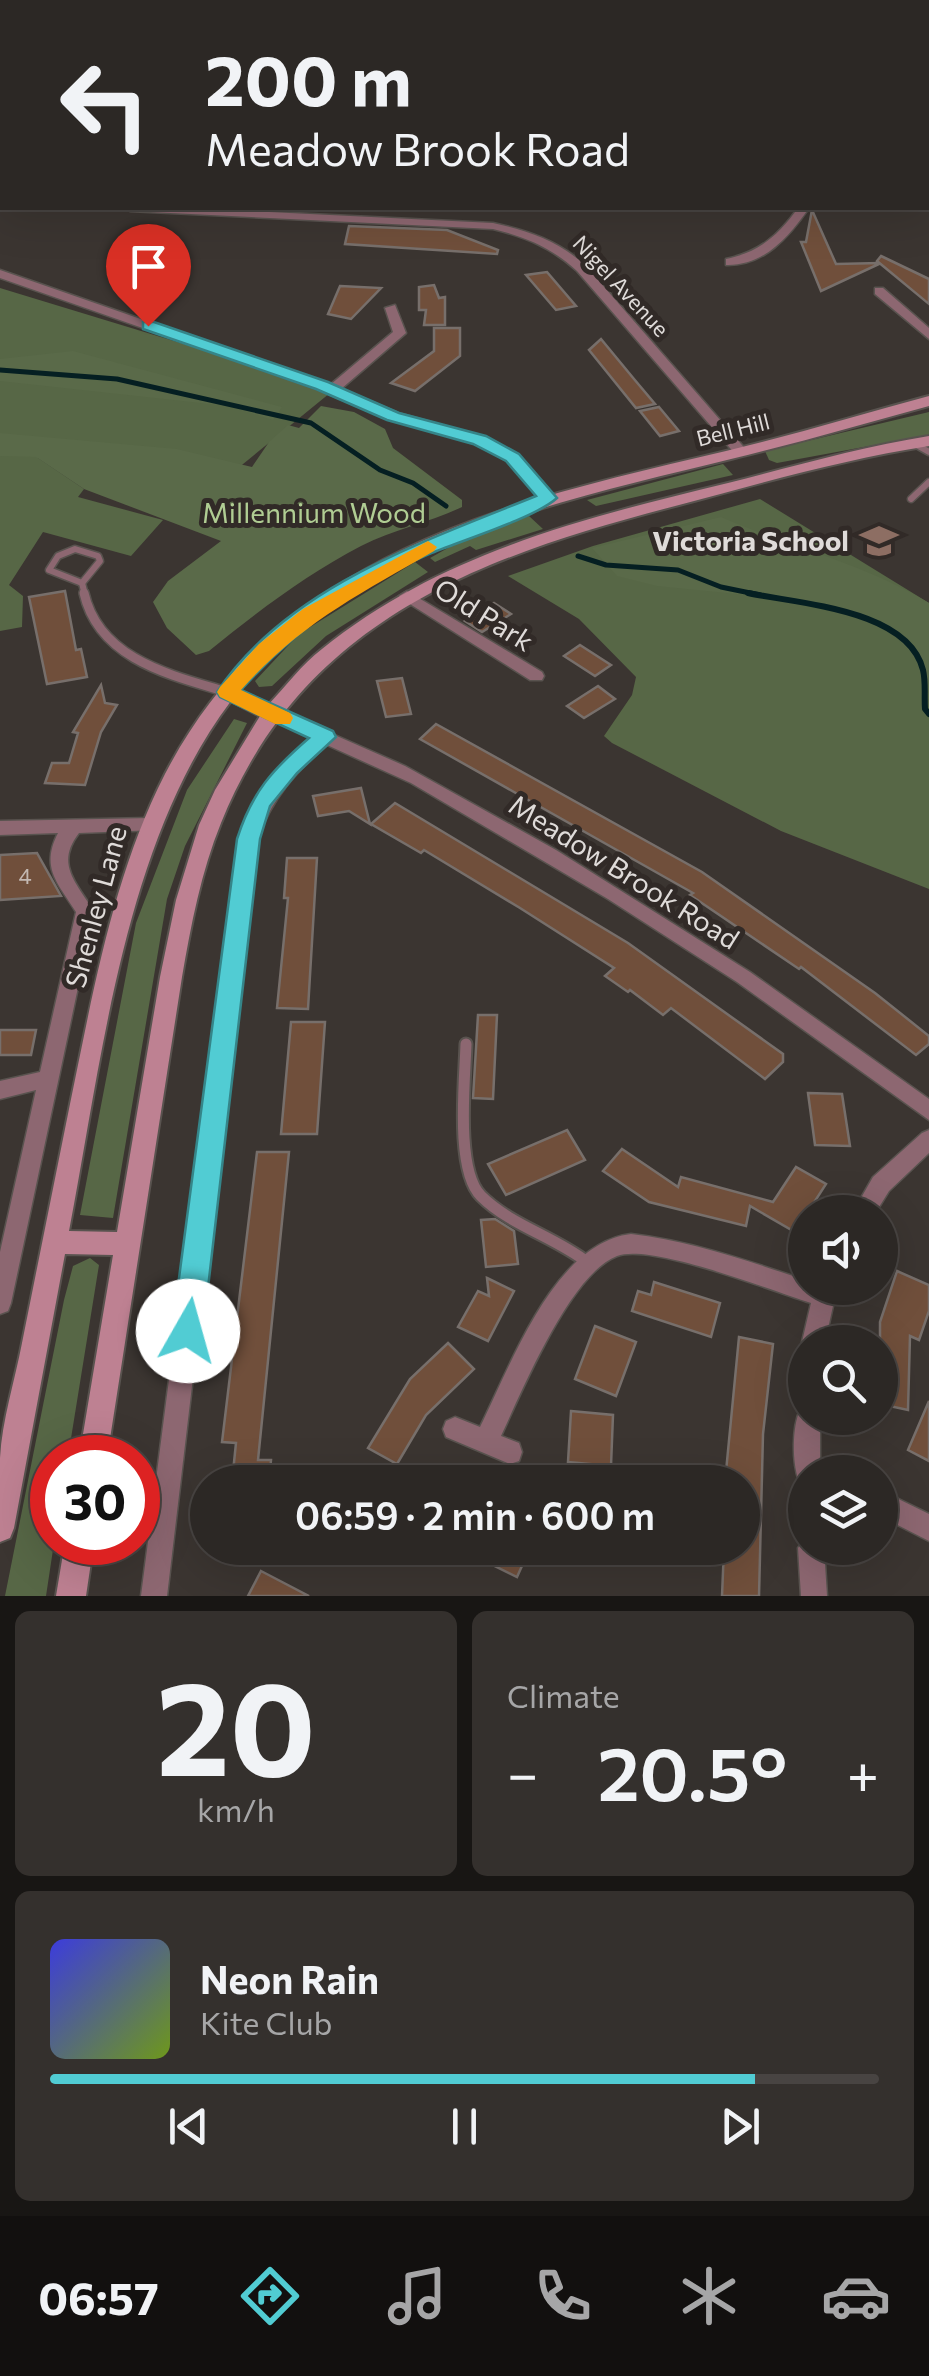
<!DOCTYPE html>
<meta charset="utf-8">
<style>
:root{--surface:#2c2825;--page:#34302d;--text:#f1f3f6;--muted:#a6a6a7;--line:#484442;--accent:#51ccd3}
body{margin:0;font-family:Commissioner,sans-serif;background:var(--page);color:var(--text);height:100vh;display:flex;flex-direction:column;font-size:38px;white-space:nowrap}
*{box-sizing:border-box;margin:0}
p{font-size:32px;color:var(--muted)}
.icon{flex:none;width:55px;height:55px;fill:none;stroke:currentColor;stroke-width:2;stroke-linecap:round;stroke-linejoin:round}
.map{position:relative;height:1596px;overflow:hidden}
.sheet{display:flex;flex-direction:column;gap:15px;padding:15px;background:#181614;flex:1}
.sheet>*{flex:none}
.guide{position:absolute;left:0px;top:0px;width:930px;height:210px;box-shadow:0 10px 40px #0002,0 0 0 2px var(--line);background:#2c2825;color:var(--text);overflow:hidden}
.fabs{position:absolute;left:788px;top:1195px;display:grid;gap:20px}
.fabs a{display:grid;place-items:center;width:110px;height:110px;border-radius:50%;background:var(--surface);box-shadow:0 10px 40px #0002,0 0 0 2px var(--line);font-size:50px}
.speed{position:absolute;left:30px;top:1435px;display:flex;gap:20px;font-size:50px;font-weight:700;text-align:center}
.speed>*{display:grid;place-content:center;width:130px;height:130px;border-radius:50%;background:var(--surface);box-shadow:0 10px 40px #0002,0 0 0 2px var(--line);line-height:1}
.speed .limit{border:15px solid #d22;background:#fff;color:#111}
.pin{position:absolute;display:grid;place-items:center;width:85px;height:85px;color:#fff;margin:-102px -42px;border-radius:50% 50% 50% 0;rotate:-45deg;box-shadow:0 0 10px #0007}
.pin .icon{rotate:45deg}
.me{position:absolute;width:110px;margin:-55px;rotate:7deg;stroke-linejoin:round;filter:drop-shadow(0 0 8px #0008)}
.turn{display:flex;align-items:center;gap:35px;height:210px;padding:0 40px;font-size:45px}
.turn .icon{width:130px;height:130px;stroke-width:2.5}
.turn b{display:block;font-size:70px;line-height:85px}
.big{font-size:75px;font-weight:600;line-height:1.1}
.sheet .card{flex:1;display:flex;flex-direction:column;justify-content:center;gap:15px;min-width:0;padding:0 35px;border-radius:15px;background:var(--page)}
.sheet .dial{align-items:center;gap:0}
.dial b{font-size:130px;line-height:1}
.song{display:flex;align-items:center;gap:30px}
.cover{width:120px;height:120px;border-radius:15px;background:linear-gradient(135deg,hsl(240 70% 55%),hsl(80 70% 35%))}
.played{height:10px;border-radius:5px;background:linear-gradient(90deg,var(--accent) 85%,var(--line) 85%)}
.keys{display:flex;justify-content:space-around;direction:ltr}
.heat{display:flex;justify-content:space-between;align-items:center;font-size:55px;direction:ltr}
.sheet .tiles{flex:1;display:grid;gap:15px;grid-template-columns:1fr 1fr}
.card:last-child{grid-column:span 2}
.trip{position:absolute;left:190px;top:1465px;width:570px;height:100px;border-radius:50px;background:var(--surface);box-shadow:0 10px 40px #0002,0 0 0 2px var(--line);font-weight:600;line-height:100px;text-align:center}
.dock{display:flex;height:160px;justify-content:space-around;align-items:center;background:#12100f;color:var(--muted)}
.dock .icon{width:70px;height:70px}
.dock .selected{color:var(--accent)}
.dock b{font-size:45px;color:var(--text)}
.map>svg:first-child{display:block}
</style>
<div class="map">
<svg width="929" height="1596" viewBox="0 0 929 1596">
<rect width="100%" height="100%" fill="#3b3531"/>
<g fill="#576746">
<polygon points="0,288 322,386 330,393 232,473 38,458 84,489 78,497 163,520 131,556 43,532 9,585 23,596 22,627 0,631"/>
<polygon points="929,412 929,435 777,463 769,460 765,451"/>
<polygon points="723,464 733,475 596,506 587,500"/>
<polygon points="760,499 929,603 929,889 781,831 612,743 604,736 632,695 636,677 579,619 508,576 593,546"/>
<polygon points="529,516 543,529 476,550 470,546 435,562 430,558 455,544"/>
<polygon points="415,562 428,572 326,636 272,686 259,687 255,681 299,634"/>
<polygon points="234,719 247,723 185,846 167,899 113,1218 80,1215 136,923 187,790"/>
<polygon points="90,1258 99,1265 68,1457 52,1458 54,1543 46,1596 5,1596 64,1300 73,1266"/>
</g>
<g fill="#5a6a49">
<polygon points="73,351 282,407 273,420 228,406 0,381 0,359"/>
<path d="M321,406l33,6 31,17 8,19 69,52v7c-33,16 -68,22 -101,39 -54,28 -104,66 -152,105l-13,4 -29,-27 -14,-26 15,-21 53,-40 -137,-52 -48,-32 -36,-1v-23l177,16 75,18 17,-25 19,-17 11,3z"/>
<path d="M721,517c69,30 144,47 208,86v98l-14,-44 -34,-36 -104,-23 -120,-12 -40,-10 -25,-28z"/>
</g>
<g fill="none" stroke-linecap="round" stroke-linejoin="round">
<g stroke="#051f22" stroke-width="5">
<polyline points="0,370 117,379 311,423 380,470 413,483 446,506"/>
<polyline points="578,556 606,565 678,570 721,587 760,595"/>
</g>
<path stroke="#051f22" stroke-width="6" d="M748,593c51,11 160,16 175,77 3,12 1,27 2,39l4,5"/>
</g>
<g fill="#704f3b" stroke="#776f6b" stroke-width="2.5">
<polygon points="812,210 836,264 881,263 821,291 801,242 806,242"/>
<polygon points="349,226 447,230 498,250 497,254 345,244"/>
<polygon points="881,256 929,279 929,304 877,261"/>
<polygon points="547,272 576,306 556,310 526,275"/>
<polygon points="434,285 439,298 445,297 445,325 424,325 426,310 419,310 419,287"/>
<polygon points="340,286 381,288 351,319 328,314"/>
<polygon points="434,328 460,328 460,356 415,391 391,383 434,351"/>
<polygon points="601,339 634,379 655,404 636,408 589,350"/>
<polygon points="659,407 679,431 660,436 640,411"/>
<polygon points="65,591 76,650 81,649 87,677 47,684 29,597"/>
<polygon points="494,603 511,614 482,632 465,621"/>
<polygon points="580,645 611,665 595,676 564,656"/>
<polygon points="402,678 411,714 386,717 377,681"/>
<polygon points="101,685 105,703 117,705 101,732 85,785 45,783 52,763 69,763 78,733 73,732"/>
<polygon points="598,686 615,699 584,718 567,706"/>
<polygon points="436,724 702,872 875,993 929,1036 929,1044 916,1055 801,967 799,969 690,895 693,893 420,739"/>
<polygon points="361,788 370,824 349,811 318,816 313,796"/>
<polygon points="395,803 628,943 783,1054 783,1062 765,1079 671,1008 663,1015 630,990 628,992 605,976 614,968 520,908 424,850 421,853 371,824"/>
<polygon points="37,853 61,896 0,900 0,855"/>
<polygon points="287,858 317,858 308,1009 277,1008 288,898 284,898"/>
<polygon points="478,1015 497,1015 493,1099 473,1098"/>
<polygon points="291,1022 325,1022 317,1134 281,1134"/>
<polygon points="0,1030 36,1030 31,1055 0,1055"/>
<polygon points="808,1093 842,1094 850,1146 815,1145"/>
<polygon points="567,1130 585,1160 506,1195 488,1164"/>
<polygon points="622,1149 678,1187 681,1177 773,1202 796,1167 826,1184 795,1232 750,1206 746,1226 649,1202 603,1171"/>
<polygon points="257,1152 289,1152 258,1460 271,1460 269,1482 232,1482 236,1443 222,1442"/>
<polygon points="495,1219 514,1231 518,1264 486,1267 481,1220"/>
<polygon points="897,1271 929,1285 929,1311 919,1340 910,1336 908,1410 880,1404 880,1322"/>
<polygon points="487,1278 514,1291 488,1341 458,1327 478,1291 489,1296"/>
<polygon points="654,1282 720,1303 711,1337 632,1311 638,1291 651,1295"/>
<polygon points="595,1326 636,1342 616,1396 575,1379"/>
<polygon points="739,1337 773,1344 763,1434 759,1596 722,1596 724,1548 742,1548 742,1482 725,1482"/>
<polygon points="448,1343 474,1369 426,1415 397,1464 368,1448 410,1379"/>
<polygon points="929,1401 929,1461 908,1450"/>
<polygon points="571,1411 613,1415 611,1466 568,1462"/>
<polygon points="458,1548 530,1548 517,1577"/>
<polygon points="261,1571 309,1596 248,1596"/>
</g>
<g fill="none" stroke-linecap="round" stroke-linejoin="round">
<g stroke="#59534f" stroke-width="9">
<g id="service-far2">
<polyline points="913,443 929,452"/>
<polyline points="911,499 929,482"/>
<polygon points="75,549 98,556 100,561 82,583 49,570 58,556"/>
<polyline points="82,583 85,595"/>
</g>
</g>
<g stroke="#59534f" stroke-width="12">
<path id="service-far1" d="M84,593c15,66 86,82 143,99"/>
</g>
<g stroke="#59534f" stroke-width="15">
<path id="service" d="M466,1044c-1,36 -11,126 15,152 29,29 74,41 106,66"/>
</g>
<g stroke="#59534f" stroke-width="3">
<g id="minor">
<polygon points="594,0 604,0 605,2 596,2"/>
<rect x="0" y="137" width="2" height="18"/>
<rect x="0" y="171" width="2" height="16"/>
<rect x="0" y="199" width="2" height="6"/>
<path d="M124,208h64l305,15c36,8 65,18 92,42l163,187 -7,4 -5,-1 -159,-184c-25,-23 -51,-34 -84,-42l-363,-18z"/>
<path d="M798,208h11c-20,29 -45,58 -83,57v-6c33,-7 52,-23 72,-51z"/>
<polygon points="0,270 330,385 393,332 385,308 395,305 406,333 341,389 398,413 484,437 517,455 554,498 547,502 542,501 507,461 474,443 388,419 317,389 0,278"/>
<polygon points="875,288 883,288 929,328 929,339 875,294"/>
<polygon points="407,591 542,672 544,676 542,680 530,680 402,599 399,596"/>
<path d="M271,707l134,59 151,84 194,122 179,127v21l-192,-138 -129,-83 -197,-116 -84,-38c-32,27 -55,54 -70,94l-90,757h-26l98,-757c16,-42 40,-72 74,-101l-48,-21 -2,-4 2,-4z"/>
<path d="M151,818l9,7 -3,5 -78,3c-25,32 -1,51 15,79l-83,391 -3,8 -8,3v-62l36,-162 -36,9v-18l40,-9 36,-160c-18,-29 -36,-44 -18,-79l-58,2v-14z"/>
<polygon points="929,1130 929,1153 889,1191 876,1212 853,1212 873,1177 922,1133"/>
<path d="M631,1234c60,7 117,27 174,46v8h32l-12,54h-20v6l-3,-6 9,-39c-39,-12 -159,-60 -194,-47 -47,18 -95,135 -116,180l18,7 3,9 -3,9 -9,3 -64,-27 -3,-8 3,-8 9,-4 25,10c31,-62 74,-184 151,-193z"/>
<path d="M805,1407v11h15v54h-15v11l-6,-2c-7,-18 -7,-54 1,-71z"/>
<polygon points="880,1490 929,1514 929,1541 880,1516"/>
<polygon points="805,1538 805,1548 824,1548 827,1596 801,1596 798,1548"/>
</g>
</g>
<g stroke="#59534f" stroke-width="4">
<g id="secondary">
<path d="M929,396v10c-66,18 -131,37 -198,53 -168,41 -380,85 -492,231l30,14c17,-18 33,-40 53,-55 117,-95 261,-131 406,-166 67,-17 133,-36 201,-47v10c-84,13 -168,37 -250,59 -197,51 -376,114 -458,318 -20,49 -30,102 -39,154l-75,481h-28l34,-203 -48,-1 -51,274 -4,10 -10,4c0,-27 0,-56 0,-84 2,-38 15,-78 22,-115 16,-80 32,-159 48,-239 23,-111 43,-228 95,-330 115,-221 338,-271 561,-323 68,-16 135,-37 203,-55zM231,701l29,15 -45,74 -16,35 -23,75 -16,77 -43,255 -48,-1c33,-171 55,-389 162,-530z"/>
<polygon points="65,1542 94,1542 86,1596 56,1596"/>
</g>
</g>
<g stroke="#59534f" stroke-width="3">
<g id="trunk">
<rect x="0" y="127" width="2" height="10"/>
<rect x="928" y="167" width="1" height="10"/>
</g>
</g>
<use href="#service-far2" stroke="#8d6771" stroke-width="6"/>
<use href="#service-far1" stroke="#8d6771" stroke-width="9"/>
<use href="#service" stroke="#8d6771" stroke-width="11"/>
<use href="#minor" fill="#8d6771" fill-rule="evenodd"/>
<use href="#secondary" fill="#be8192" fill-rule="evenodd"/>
<use href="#trunk" fill="#eea2b6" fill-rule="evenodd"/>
</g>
<path fill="#51ccd3" stroke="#358589" stroke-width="2.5" d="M143,322h11l174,60 71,31 87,23 33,18 38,44c-22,20 -97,43 -128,56 -72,30 -136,78 -188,136l92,41 3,6 -39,36 -27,33 -10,33 -57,492 -5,10 -10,4 -11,-4 -5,-10 65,-492c15,-47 35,-69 72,-101l-89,-41 -3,-5c70,-105 208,-151 319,-196l-30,-35 -33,-17 -86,-24 -71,-31 -173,-60z"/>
<path fill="#f59e0b" d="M428,541l9,6 -3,4c-76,44 -133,72 -193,139l49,23 3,5 -3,6h-15l-55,-27 -3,-5 3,-5 39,-43 44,-35z"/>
<defs>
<g id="school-bare" transform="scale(3)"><path d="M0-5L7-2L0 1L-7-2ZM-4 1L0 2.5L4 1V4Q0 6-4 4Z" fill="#8d6e63" stroke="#312a27" stroke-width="2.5" paint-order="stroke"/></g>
</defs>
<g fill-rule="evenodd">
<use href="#school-bare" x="879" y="541"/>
</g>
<g text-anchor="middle" stroke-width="10" stroke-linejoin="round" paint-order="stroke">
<g font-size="22" fill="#dfdbd9" stroke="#312a27">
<text transform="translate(621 286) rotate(47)" y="8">Nigel Avenue</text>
<text transform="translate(733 430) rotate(-14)" y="8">Bell Hill</text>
</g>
<g font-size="22" fill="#c3b8b2">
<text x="25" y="884">4</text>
</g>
<g font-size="28" fill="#b0cd93" stroke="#312a27">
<text x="314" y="523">Millennium Wood</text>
</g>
<g font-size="28" font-weight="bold" fill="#dfdbd9" stroke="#312a27" text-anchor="end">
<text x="849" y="551">Victoria School</text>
</g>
<g font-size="28" fill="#dfdbd9" stroke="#312a27">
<text transform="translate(484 615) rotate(32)" y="10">Old Park</text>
<text transform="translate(624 872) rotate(32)" y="10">Meadow Brook Road</text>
<text transform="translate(96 907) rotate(-75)" y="10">Shenley Lane</text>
</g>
</g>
</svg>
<div class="fabs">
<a><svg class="icon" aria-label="sound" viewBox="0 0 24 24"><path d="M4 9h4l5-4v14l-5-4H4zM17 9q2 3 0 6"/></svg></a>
<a><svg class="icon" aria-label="search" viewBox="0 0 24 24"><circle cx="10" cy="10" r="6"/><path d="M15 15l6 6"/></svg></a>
<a><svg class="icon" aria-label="layers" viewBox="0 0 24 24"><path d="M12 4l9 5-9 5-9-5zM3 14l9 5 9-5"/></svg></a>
</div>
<div class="speed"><div class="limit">30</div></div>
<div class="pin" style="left:148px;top:326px;background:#d93025"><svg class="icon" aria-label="arrive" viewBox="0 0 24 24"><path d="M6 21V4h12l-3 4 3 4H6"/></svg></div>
<svg class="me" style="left:188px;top:1331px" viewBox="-20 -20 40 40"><circle r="19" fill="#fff"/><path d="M0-13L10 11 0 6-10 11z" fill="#51ccd3"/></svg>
<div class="trip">06:59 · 2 min · 600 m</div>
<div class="guide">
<div class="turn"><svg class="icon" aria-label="left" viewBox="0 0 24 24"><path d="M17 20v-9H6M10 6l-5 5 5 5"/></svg><div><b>200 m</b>Meadow Brook Road</div></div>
</div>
</div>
<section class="sheet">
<div class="tiles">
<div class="card dial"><b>20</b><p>km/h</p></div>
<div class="card"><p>Climate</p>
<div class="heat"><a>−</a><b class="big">20.5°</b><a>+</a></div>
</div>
<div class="card">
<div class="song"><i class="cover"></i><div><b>Neon Rain</b><p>Kite Club</p></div></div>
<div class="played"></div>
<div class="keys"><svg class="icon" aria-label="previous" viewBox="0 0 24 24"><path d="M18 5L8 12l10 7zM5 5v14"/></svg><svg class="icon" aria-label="pause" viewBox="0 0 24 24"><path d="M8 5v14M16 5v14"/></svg><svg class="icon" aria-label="next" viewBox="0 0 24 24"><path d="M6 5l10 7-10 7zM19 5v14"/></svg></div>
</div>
</div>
</section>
<nav class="dock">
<b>06:57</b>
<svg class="icon selected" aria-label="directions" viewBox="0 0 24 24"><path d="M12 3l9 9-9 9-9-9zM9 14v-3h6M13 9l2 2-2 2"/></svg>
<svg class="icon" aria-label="music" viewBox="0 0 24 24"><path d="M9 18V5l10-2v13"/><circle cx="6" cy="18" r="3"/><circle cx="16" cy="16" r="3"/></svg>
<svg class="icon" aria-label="phone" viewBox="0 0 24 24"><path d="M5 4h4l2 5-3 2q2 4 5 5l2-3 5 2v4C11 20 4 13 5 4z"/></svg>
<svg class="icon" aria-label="climate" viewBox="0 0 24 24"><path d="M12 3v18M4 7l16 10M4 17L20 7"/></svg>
<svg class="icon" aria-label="car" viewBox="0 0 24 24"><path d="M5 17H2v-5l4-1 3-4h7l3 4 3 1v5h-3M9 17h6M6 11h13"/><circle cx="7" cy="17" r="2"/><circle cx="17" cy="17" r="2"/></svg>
</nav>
